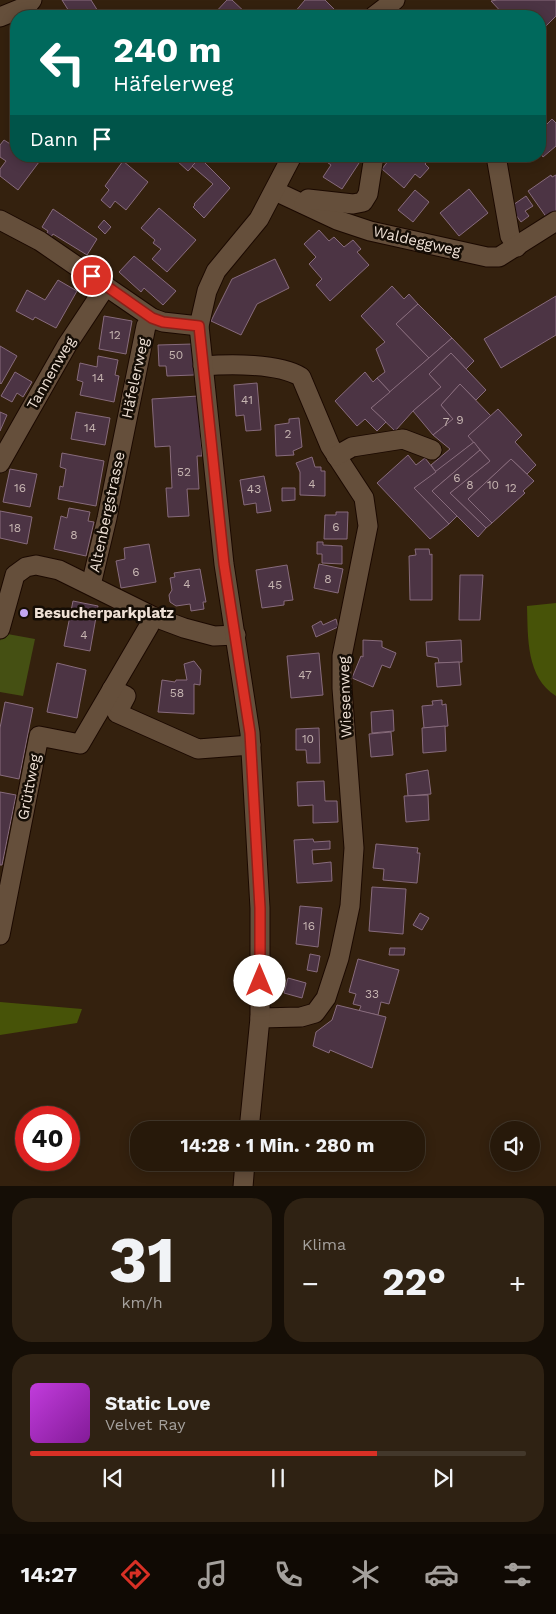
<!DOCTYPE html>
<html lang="de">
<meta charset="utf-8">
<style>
:root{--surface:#27190a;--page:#2f2213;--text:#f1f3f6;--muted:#a4a09c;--line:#43382b;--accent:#d93025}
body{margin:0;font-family:"Work Sans",sans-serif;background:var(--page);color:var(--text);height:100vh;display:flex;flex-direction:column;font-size:19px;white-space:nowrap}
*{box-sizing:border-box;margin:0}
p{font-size:16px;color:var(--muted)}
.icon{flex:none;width:28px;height:28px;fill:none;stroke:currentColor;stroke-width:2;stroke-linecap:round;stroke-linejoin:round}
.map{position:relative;height:1186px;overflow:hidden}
.side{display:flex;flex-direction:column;gap:12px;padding:12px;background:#150e06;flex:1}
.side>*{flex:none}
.banner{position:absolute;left:10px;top:10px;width:536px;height:152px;border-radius:20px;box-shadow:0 2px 12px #0003,0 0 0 1px var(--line);background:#00695c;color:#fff;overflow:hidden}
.tools{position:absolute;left:490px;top:1121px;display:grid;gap:10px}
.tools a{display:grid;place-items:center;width:50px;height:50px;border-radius:50%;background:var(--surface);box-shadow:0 2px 12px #0003,0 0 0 1px var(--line);font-size:25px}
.speed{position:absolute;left:15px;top:1106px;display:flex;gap:10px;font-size:25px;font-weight:700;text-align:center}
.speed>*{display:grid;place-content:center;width:65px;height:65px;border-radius:50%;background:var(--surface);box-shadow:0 2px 12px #0003,0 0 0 1px var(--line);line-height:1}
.speed .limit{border:8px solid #d22;background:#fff;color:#111}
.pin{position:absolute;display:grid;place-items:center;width:42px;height:42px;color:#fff;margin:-21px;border:2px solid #fff;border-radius:50%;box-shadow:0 1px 5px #0007}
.me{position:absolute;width:55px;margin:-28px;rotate:0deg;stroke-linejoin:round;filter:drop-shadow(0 0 4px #0008)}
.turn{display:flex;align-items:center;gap:18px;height:105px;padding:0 20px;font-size:22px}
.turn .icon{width:65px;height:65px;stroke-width:2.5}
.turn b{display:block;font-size:35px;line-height:42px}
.then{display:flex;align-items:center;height:48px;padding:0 20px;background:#0003;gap:10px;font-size:19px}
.big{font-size:38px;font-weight:700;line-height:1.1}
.side .card{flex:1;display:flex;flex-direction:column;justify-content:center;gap:8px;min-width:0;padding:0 18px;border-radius:20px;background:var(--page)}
.side .dial{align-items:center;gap:0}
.dial b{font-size:65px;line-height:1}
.song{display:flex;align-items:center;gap:15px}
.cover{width:60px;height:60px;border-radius:8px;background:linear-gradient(135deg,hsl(290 70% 55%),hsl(290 70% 35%))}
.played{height:5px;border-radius:2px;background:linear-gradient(90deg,var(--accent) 70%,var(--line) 70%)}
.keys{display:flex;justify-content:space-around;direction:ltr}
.heat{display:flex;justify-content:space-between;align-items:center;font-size:28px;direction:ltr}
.side .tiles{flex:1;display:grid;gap:12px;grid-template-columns:1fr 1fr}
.card:last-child{grid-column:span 2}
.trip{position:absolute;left:130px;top:1121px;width:295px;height:50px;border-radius:20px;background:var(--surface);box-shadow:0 2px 12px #0003,0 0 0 1px var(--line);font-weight:700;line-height:50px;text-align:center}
.tab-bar{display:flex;height:80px;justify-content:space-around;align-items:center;background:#100a04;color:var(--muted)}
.tab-bar .icon{width:35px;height:35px}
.tab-bar .active{color:var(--accent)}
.tab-bar b{font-size:22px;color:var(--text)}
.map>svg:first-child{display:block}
</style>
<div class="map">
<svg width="556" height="1187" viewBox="0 0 556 1187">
<rect width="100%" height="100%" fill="#34210e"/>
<polygon fill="#455013" points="2,633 35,639 23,696 0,692 0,641"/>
<g fill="#475308">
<path d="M556,603v93c-30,-19 -28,-58 -29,-90z"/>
<polygon points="0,1002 82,1009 77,1023 0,1035"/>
</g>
<g fill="#4c3444" stroke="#876b7c">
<polygon points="62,0 91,0 101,16 72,16"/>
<polygon points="227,0 232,0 248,15 212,16"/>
<polygon points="305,0 325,0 334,9 327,16 298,16 294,13"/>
<polygon points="497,0 556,0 556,16 540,32 540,16 505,16 491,1"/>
<polygon points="552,119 556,123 556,146 543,157 540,153 540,131"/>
<polygon points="4,140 15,147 16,145 16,156 31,156 39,162 18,190 0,176 0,169 6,161 0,157 0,145"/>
<polygon points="167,156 198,156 200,158 188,171 176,160 174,162"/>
<polygon points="326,156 356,156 361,160 342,189 323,177 331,165 324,160"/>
<polygon points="392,156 432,156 425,164 429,168 420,178 415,174 404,188 382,169"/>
<polygon points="200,158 230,188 204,218 193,207 195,205 194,204 213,184 192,166"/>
<polygon points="123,161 148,182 126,210 115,201 110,208 101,200 109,190 105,186"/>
<polygon points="551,175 552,177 556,175 556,212 547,218 528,191"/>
<polygon points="469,189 488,213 459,236 440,213"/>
<polygon points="415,190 429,202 413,222 398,210"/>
<polygon points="526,196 533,206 525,211 529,216 521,222 510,207"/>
<polygon points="159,208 196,240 167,272 152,259 161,249 153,243 155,240 141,228"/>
<polygon points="53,209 97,239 87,255 53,234 51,237 46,235 48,231 42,227"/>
<polygon points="104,220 111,227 105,234 98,227"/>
<polygon points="319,230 329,241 334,237 344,247 353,240 361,249 357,252 369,265 330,301 316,285 322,279 309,264 316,257 304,244"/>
<polygon points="134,256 176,291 163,305 144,288 141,292 119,272"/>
<polygon points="275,259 289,288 257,304 241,335 211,321 232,279"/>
<polygon points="58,280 77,291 56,328 35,317 33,320 16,311 27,290 45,300"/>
<polygon points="392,286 404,299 409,294 418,304 396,324 429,358 390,392 377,378 385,372 376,349 385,342 361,316"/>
<polygon points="556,296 556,335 501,368 484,339"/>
<polygon points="418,304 452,338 429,358 396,324"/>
<polygon points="104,316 132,321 126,354 99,349"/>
<polygon points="452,338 474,361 466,369 451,353 429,374 441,387 413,411 395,431 371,408"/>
<polygon points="193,344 194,375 167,376 166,366 159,366 158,345"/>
<polygon points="0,346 17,356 1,384 0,383"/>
<polygon points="451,353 486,390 476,400 460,384 441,405 453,419 433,435 413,411 441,387 429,374"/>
<polygon points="98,356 118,360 115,375 119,376 114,402 80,395 83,382 77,380 80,363 97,367"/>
<polygon points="15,372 32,382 23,397 17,393 12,402 1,396"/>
<polygon points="365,372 373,382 377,378 390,392 371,408 386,422 377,431 365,419 357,426 335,401"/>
<polygon points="257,383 261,430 246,431 244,415 236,416 234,385"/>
<polygon points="460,384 491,416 468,436 474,442 436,472 431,465 450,449 433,435 453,419 441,405"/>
<polygon points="198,396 202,456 197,456 199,489 187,489 189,516 168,517 166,488 172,488 170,446 155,447 152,399"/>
<polygon points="498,409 522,435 515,442 536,465 527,474 511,459 468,499 492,523 486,528 450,493 490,461 468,436"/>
<polygon points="0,412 7,415 0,431"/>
<polygon points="76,412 110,418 105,445 71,439"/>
<polygon points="299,418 302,447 293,451 294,455 276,456 275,425 289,423 289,419"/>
<polygon points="474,442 480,450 432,491 457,516 449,524 414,488"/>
<polygon points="480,450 490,461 450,493 486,528 478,537 432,491"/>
<polygon points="62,453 104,461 96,506 58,499 60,486 63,487 66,469 60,467"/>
<polygon points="408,455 416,465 425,458 436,472 414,488 449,524 430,539 377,483"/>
<polygon points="312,457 315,467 321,467 321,471 325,471 325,496 300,495 300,472 296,463"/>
<polygon points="511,459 534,481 523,491 525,493 492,523 468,499"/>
<polygon points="10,469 37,474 30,507 3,502"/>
<polygon points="264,476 271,511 257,513 256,503 244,505 240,480"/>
<polygon points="282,488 295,488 295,500 282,501"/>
<polygon points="69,508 90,512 88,521 94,522 86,556 54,549 61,516 67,518"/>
<polygon points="0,511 32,517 27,544 0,538"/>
<polygon points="336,512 348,512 347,539 324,539 325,515 336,515"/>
<polygon points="317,542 323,542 323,545 342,546 342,564 322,563 322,554 317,554"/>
<polygon points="149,544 156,582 121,588 116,561 125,559 124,548"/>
<polygon points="415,549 429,549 430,555 432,554 432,600 410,600 409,556 416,555"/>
<polygon points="319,564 343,569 338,593 314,588"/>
<polygon points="287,565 293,600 284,601 284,605 262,608 256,570"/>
<polygon points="200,569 206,602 203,602 204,609 191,611 190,604 176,606 170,602 169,595 172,590 170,578 175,577 174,573"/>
<polygon points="460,575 483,575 480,620 459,620"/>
<polygon points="73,601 98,606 90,651 64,646"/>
<polygon points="336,619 338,627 316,637 312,626 321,621 323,625"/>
<polygon points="363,640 382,641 382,647 396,653 390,668 382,665 373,687 352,678 361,656 363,657"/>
<polygon points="461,640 462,662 439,663 438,658 427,656 426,642"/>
<polygon points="319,653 323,695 291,698 287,656"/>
<polygon points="194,661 201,670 200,685 194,684 194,714 158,712 162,680 175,682 176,680 187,680 184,664"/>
<polygon points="459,662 461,685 437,687 435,663"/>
<polygon points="57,663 86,670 77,718 47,712"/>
<polygon points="442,700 442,705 446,704 448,726 424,728 422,706 433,705 432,701"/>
<polygon points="5,702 33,708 19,779 0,775 0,728"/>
<polygon points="393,710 394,731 372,733 371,712"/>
<polygon points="445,726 446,751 423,753 422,728"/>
<polygon points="319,728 320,763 307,763 306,750 296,750 296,729"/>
<polygon points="391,732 393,755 371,757 369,734"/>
<polygon points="428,770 431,794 408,796 406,774"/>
<polygon points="324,781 325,801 337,801 338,822 313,823 313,805 298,806 297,782"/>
<polygon points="0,792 16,795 2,865 0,865"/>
<polygon points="428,795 429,820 406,822 404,796"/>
<polygon points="313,839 314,842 330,841 330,849 312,850 313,864 331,862 332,881 297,883 294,840"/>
<polygon points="376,844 418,848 417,853 420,853 417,883 383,880 384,869 373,868"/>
<polygon points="372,887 406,889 403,934 369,931"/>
<polygon points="300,906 322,908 318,947 296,944"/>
<polygon points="420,913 429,918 422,930 413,925"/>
<polygon points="390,948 405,948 404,955 389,955"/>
<polygon points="310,954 320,956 317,972 307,970"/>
<polygon points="358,959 399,970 389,1004 381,1002 378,1015 359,1011 361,1006 353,1004 356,994 349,992"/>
<polygon points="288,978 306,983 302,998 284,993"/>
<polygon points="337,1005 386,1017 372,1068 330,1050 329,1053 313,1046 316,1032 332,1020"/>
</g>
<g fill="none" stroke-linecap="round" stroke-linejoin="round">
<g stroke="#1b0900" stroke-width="21">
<g id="minor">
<polyline points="374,16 395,0"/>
<polyline points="0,17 27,6 32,0"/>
<polyline points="496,156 510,236 517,247"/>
<polyline points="275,191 337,220 370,231 487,257 499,257 556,221"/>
<polyline points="304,204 308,199 353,204 363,202 368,194 374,156"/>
<polyline points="0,220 40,241 152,318 163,322 199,326"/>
<path d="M203,366c26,-2 76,-3 98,11l29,69 34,52 4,28 -26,130v32l12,160 -4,58 -11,52 -13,40 -11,15 -14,4 -41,1"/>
<polyline points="336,456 352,447 403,439 432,450"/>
<polyline points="0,463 67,345 106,286"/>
<polyline points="91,585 107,518 146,326 152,318"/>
<polyline points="0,629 15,575 26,567 36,565 59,570 152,616 184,628 214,636 236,635"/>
<polyline points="112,689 126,696 117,713 198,749 251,745"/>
<polyline points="0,935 39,736 80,744 149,626 152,616"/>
<polyline points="249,1130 260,1018 260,908 250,733 224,564 199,326 207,291 216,271 259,219 292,156"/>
<polyline points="243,1187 245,1162"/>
</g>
</g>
<use href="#minor" stroke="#654f3b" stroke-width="19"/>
</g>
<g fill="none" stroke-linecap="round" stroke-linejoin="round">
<g stroke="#8d1f18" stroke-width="12">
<polyline id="route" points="92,276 152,318 163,322 199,326 224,564 250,733 260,908 260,981"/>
</g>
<use href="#route" stroke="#d93025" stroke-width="9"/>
</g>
<circle fill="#c3a7f2" stroke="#150d05" stroke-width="2" cx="24" cy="613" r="5"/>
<g text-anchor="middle" stroke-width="5" stroke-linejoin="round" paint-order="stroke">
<g font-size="12" fill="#c6b5b1">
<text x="115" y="339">12</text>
<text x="176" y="359">50</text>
<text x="98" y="382">14</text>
<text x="247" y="404">41</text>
<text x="460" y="424">9</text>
<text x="446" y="426">7</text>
<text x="90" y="432">14</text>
<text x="288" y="438">2</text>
<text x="184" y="476">52</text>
<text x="457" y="482">6</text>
<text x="312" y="488">4</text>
<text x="470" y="489">8</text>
<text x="493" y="489">10</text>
<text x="20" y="492">16</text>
<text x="511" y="492">12</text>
<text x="254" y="493">43</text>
<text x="336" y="531">6</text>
<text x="15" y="532">18</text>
<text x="74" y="539">8</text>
<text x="136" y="576">6</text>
<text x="328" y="583">8</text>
<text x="187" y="588">4</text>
<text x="275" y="589">45</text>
<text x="84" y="639">4</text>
<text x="305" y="679">47</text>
<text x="177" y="697">58</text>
<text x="308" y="743">10</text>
<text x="309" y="930">16</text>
<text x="372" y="998">33</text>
</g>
<g font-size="15" fill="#eee0d5" stroke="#150d05">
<text transform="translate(417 241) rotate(13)" y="5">Waldeggweg</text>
<text transform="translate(51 373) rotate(-60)" y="5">Tannenweg</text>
<text transform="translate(135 378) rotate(-78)" y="5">Häfelerweg</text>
<text transform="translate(107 512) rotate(-78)" y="5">Altenbergstrasse</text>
<text transform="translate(345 697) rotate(-92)" y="5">Wiesenweg</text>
<text transform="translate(29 787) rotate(-79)" y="5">Grüttweg</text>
</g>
<g font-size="15" font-weight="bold" fill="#eee0d5" stroke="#150d05" text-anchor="start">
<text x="34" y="618">Besucherparkplatz</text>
</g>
</g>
</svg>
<div class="tools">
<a><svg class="icon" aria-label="sound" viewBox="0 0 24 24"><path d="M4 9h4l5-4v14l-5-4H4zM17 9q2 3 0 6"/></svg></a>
</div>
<div class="speed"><div class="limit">40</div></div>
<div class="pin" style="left:92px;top:276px;background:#d93025"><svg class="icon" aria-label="arrive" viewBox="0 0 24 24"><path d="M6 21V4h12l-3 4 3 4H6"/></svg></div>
<svg class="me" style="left:260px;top:981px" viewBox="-20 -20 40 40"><circle r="19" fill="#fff"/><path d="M0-13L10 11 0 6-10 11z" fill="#d93025"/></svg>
<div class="trip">14:28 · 1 Min. · 280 m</div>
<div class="banner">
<div class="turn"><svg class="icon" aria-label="left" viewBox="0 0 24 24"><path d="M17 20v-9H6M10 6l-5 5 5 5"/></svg><div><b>240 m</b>Häfelerweg</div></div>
<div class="then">Dann<svg class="icon" aria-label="arrive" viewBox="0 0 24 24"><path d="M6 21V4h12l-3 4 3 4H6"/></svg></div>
</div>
</div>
<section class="side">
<div class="tiles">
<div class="card dial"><b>31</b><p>km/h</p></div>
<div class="card"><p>Klima</p>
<div class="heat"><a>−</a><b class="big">22°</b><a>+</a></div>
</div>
<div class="card">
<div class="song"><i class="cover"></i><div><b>Static Love</b><p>Velvet Ray</p></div></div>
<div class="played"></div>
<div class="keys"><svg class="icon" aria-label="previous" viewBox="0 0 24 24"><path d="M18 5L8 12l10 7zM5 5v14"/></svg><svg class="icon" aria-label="pause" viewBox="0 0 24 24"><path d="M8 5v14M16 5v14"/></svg><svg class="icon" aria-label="next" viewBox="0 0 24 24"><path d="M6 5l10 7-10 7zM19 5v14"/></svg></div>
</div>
</div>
</section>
<nav class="tab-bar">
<b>14:27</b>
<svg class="icon active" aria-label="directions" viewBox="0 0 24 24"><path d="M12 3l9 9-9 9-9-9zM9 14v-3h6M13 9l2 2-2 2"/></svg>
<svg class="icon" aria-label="music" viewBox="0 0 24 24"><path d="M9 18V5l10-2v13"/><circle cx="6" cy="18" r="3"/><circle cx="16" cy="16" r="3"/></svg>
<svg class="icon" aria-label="phone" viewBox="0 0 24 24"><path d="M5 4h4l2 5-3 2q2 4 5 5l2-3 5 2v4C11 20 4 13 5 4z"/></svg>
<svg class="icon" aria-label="climate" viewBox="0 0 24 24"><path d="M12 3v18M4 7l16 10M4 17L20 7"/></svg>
<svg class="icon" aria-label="car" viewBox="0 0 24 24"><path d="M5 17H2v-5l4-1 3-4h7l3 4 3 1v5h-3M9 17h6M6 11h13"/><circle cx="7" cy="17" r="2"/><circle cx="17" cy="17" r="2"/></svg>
<svg class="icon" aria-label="filters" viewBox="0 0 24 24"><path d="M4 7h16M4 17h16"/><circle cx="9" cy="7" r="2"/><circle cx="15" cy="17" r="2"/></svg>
</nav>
